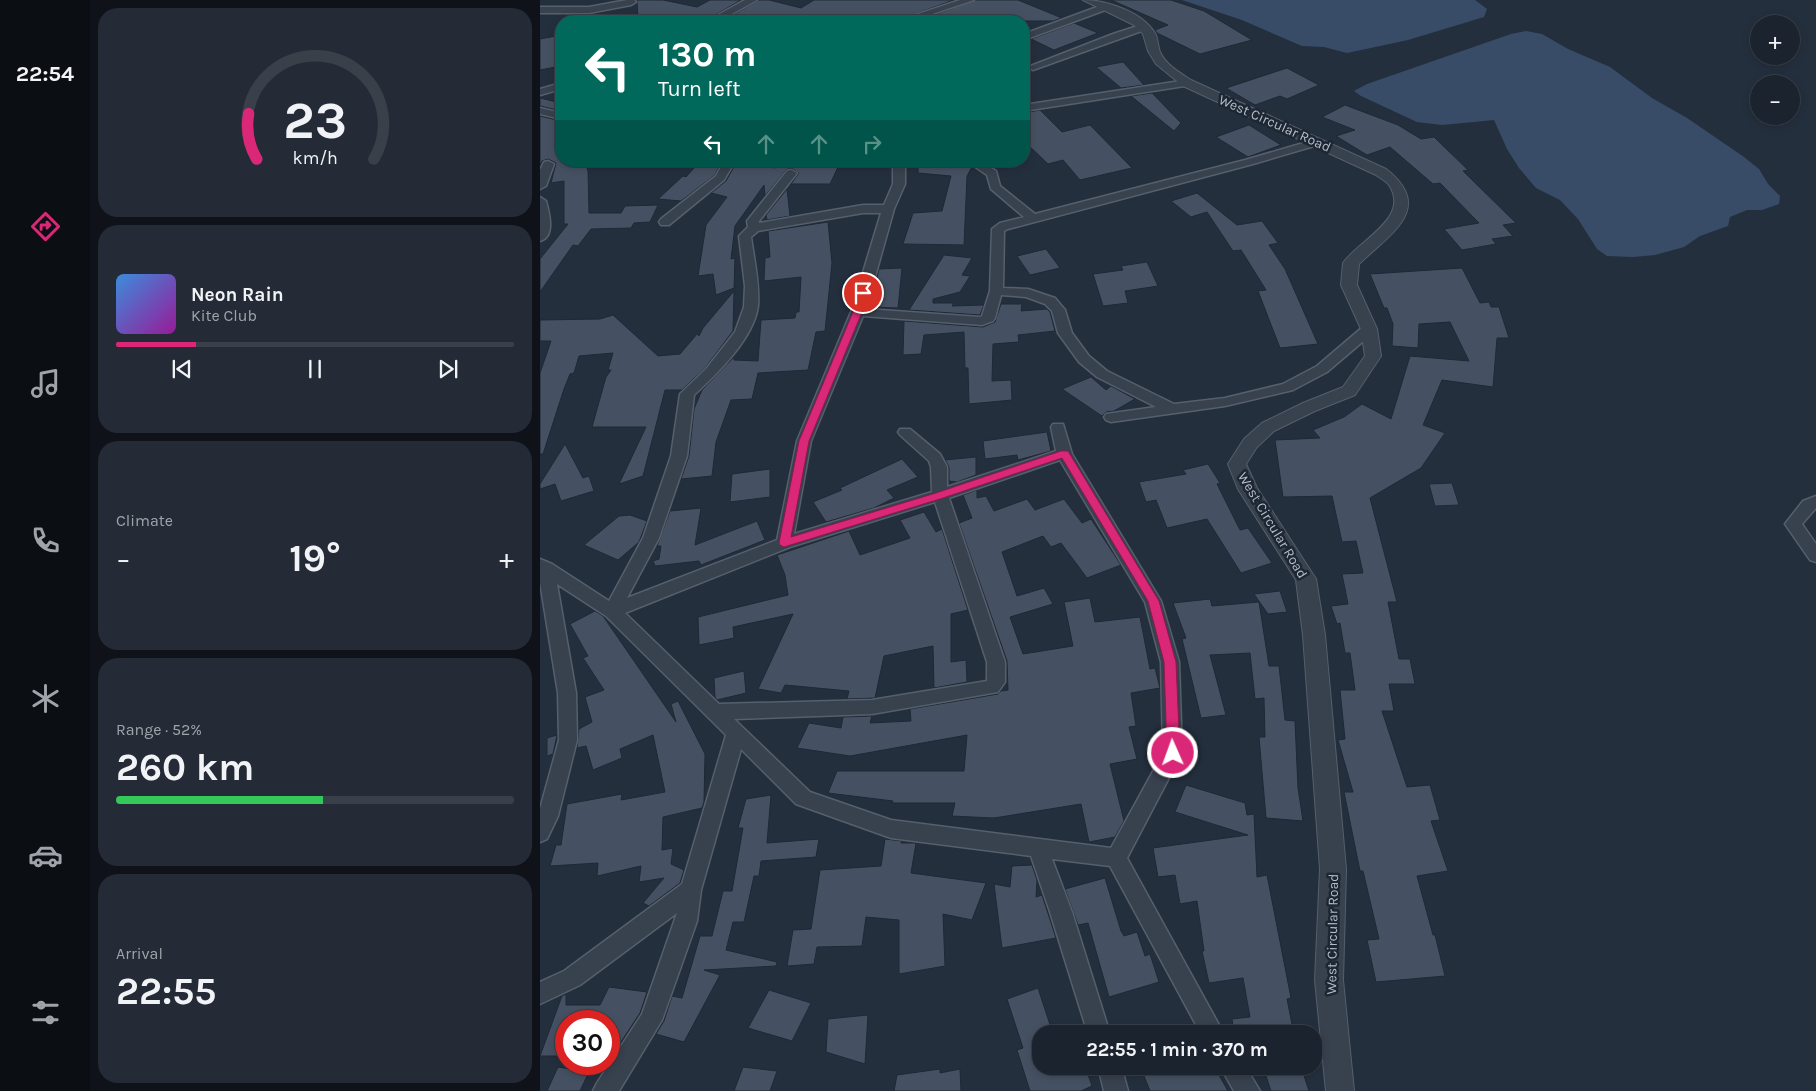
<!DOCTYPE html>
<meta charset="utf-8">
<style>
:root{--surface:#1b232e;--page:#242b36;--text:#f1f3f6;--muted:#a0a4aa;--line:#39404a;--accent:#db2777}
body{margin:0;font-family:Karla,sans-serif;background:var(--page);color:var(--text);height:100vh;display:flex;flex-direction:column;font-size:19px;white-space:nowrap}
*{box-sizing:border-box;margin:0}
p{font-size:16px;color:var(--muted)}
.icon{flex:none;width:28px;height:28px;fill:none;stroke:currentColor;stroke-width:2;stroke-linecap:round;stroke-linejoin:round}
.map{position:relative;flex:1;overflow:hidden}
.sheet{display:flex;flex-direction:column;gap:8px;padding:8px;background:#0f1319;width:450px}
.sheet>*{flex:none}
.guide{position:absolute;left:15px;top:15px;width:475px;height:152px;border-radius:20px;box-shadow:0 2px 8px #0003,0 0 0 1px var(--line);background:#00695c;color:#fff;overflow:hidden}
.buttons{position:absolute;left:1210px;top:15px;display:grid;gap:10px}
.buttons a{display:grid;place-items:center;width:50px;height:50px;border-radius:50%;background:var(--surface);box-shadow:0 2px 8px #0003,0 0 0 1px var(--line);font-size:25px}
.speed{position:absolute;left:15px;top:1010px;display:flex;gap:10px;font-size:25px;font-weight:700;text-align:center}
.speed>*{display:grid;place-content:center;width:65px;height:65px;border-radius:50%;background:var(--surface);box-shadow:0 2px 8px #0003,0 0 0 1px var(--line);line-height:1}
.speed .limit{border:8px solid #d22;background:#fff;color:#111}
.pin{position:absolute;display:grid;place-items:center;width:42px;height:42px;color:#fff;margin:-21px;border:2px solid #fff;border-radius:50%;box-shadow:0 1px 5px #0007}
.me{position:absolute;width:55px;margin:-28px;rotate:358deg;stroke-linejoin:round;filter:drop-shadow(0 0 4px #0008)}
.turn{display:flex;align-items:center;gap:18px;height:105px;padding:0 20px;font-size:22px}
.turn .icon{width:65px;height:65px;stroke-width:2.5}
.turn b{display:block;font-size:35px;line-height:42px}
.lanes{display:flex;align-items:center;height:48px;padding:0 20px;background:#0003;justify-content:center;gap:25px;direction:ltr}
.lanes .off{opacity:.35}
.big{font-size:38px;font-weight:700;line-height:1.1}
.sheet .tile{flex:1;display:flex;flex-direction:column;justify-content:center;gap:8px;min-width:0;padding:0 18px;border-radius:20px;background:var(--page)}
.sheet .dial{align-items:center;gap:0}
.dial svg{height:130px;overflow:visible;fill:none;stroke:var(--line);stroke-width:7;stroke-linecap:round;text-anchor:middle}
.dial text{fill:var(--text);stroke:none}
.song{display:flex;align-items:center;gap:15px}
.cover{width:60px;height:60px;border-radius:8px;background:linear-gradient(135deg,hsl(210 70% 55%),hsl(300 70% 35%))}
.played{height:5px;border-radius:2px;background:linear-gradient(90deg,var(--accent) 20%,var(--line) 20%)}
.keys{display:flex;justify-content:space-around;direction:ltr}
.heat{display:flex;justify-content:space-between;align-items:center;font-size:28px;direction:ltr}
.charge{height:8px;border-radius:4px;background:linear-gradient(90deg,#34c759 52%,var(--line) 0)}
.trip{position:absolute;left:492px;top:1025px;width:290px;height:50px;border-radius:20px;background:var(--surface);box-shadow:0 2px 8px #0003,0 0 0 1px var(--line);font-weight:700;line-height:50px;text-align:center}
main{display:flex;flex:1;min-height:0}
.menu{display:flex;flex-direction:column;width:90px;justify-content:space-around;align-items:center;background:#0b0e12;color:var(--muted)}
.menu .icon{width:35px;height:35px}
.menu .current{color:var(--accent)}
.menu b{font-size:22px;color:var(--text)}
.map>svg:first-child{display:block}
</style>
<main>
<nav class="menu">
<b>22:54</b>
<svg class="icon current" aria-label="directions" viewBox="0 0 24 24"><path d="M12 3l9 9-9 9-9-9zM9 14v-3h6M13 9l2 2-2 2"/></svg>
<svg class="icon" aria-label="music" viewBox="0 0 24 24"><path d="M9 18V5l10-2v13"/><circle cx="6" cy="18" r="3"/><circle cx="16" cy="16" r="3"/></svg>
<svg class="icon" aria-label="phone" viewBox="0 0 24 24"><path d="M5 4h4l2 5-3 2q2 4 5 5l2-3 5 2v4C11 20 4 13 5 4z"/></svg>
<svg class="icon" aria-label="climate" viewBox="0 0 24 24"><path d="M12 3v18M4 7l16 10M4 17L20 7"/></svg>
<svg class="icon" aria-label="car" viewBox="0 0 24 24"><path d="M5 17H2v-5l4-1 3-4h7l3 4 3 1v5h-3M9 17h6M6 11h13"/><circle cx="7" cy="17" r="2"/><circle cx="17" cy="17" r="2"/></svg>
<svg class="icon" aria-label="filters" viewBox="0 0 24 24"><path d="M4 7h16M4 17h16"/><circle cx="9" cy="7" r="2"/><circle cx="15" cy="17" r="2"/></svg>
</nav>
<section class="sheet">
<div class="tile dial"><svg viewBox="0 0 100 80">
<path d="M14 69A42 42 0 1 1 86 69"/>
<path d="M14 69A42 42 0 0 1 9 41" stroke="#db2777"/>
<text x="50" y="56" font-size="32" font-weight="700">23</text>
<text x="50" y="72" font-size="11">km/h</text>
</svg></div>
<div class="tile">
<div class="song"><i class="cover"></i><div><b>Neon Rain</b><p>Kite Club</p></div></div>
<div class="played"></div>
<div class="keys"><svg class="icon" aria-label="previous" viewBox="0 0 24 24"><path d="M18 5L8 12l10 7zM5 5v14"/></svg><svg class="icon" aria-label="pause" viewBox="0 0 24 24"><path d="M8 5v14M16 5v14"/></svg><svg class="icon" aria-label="next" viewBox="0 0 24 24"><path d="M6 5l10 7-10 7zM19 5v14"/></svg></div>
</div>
<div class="tile"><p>Climate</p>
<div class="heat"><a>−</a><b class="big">19°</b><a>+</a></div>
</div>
<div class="tile"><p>Range · 52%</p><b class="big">260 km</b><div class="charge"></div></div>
<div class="tile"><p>Arrival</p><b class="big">22:55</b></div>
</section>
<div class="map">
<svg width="1276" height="1091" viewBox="0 0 1276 1091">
<rect width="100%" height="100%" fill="#242f3e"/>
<g fill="#394c67">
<polygon points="642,0 935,0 947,9 944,17 868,40 807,53 784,47 762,46 702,20"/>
<polygon points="986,31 1002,34 1028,49 1070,67 1112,98 1147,118 1204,157 1219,169 1228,184 1240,196 1239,204 1222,210 1207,210 1190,217 1188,226 1160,236 1144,247 1115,255 1093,257 1067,256 1057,249 1038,219 1020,200 996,188 979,168 967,149 954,120 902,125 877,122 821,96 814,91 827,84 971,34"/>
</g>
<g fill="#455162" stroke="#1f2835">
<polygon points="97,0 123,0 157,7 170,0 201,0 165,21 98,21"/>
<polygon points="219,0 229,0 261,8 274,0 414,0 355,21 351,21 351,17 334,21 182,21"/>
<polygon points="436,0 478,0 522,18 513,21 376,21"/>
<polygon points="571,0 631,0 664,11 712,40 660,54 617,33 615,30 628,25"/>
<polygon points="534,23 558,33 514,50 491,39"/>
<polygon points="21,35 21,66 0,70 0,39"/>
<polygon points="583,62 604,85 581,88 556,67"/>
<polygon points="747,68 779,85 747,99 740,96 715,105 686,88"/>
<polygon points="612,93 641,123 634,131 591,96"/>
<polygon points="0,98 21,103 21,111 0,106"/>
<polygon points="805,105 858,125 881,139 894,137 928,170 923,171 976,223 963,225 973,236 952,239 956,244 922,250 904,229 939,223 900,183 893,184 850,147 827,155 796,136 815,130 782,117"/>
<polygon points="500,110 522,132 550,125 592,168 540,180 523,160 508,164 484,141 484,113"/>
<polygon points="0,116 21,121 21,161 45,161 48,171 49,213 81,213 85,206 118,205 110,222 94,223 91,228 51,229 38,246 33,245 0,292 0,259 28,224 24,224 24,181 11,183 16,163 8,159 2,161 0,166"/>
<polygon points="709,125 741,145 708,157 676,137"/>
<polygon points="160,161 182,161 175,175 141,201 118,199 143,176 146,177"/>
<polygon points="197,161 206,161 235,168 236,161 301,161 290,184 251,184 259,173 251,168 246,170 225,196 224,185 195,226 191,259 195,258 194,288 176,295 173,274 158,276 166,225 187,197 171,193 186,181"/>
<polygon points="378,161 426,162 432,167 427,176 424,245 363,244 373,213 402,211 411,176 378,173"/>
<polygon points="247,189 250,216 227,220 226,215"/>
<polygon points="657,193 697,225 722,221 738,243 729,245 745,269 778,344 740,348 718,291 726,290 701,250 693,251 667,212 651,217 631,201"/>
<polygon points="288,222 292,263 285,331 276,332 268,370 218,373 212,399 191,400 176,442 172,476 141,479 149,456 154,409 162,390 194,357 194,360 218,361 221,320 255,318 256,312 259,312 261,277 224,281 225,258 230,257 228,231"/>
<polygon points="506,249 520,268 490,275 477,256"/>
<polygon points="404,255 432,258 422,275 430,276 420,292 393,299 393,303 414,303 412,306 444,305 440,315 369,310"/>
<polygon points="607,262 618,286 585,291 588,303 563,306 553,274 583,270 581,266"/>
<polygon points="362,268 358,308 330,307 339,269"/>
<polygon points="922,268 940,303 949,302 951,307 959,307 969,338 957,338 953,387 902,380 883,425 905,433 881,468 830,498 857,602 848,602 859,659 870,659 875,684 849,684 854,711 842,711 867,787 890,785 900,820 891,821 908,871 877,876 893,935 895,935 905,976 836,982 827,940 839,939 823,871 820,871 804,792 813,792 798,740 805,739 800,690 815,690 810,653 805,653 800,623 797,624 791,606 808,604 802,574 823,573 816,541 802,542 792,496 743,497 735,440 780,438 773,430 804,417 822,404 851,419 870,356 929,361 910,322 879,324 878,348 852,346 853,324 847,308 844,308 830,274"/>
<polygon points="194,291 193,331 165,368 142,390 125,390 103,476 79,484 106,427 52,427 66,377 71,370 68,370 73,353 39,356 34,373 30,374 24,389 3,454 0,454 0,373 11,341 0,341 0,320 60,319 73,315 118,356 140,354 157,334 159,336 163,328"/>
<polygon points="461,304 482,304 481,311 507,309 510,312 515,331 478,335 479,342 453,344 452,381 471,380 472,400 429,404 428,368 425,368 424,332 384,335 381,354 363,355 364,321 443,327 455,322"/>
<polygon points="551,377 566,390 571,386 595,399 574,411 566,412 562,416 522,389"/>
<polygon points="507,432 511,451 478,460 477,455 445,459 443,441"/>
<polygon points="25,444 43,478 49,476 54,491 21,501 15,484 0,489 0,484"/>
<polygon points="436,457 436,475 417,482 409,481 409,467 405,460"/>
<polygon points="362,459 378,477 347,490 354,498 334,508 286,522 273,502 302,490 300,488"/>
<polygon points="668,464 680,483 677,484 700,530 708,528 732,563 701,573 667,519 627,528 616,500 606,502 599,482 646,474 643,470"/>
<polygon points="230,469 230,497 190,502 192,474"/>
<polygon points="912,483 919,505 895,506 889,484"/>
<polygon points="437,490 437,498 446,496 454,511 487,499 495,510 524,499 542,523 551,519 581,565 547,578 521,543 511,547 503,536 462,552 477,596 504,588 513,604 470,617 483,654 533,646 524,602 550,598 555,622 600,617 610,669 615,668 620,688 591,693 596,726 589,727 597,759 570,764 584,821 575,837 549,842 541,804 454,818 412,816 415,803 352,803 353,801 288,793 297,771 424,771 427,735 310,756 257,748 269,723 301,728 303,717 332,716 330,723 371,721 370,709 458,694 461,691 468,690 467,661 419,523 432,518 423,495"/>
<polygon points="161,508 155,545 217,521 225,540 161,565 159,561 115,566 113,561 119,559 121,546 117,546 130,511"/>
<polygon points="384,512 396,532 402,529 428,610 411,614 411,662 426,660 427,682 394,688 393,646 344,656 335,698 307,699 309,691 245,685 241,693 218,689 253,614 193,627 194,638 159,645 158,617 248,595 245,575 237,555 309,531 320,555 370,538 360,520"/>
<polygon points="90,515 107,521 99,542 78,560 44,545 79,516"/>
<polygon points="740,591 747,612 728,614 714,594"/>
<polygon points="670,599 672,606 719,602 729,666 739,666 745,720 755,721 758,788 763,821 726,818 719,737 725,737 724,698 715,699 710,653 670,655 686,715 661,718 642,639 646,638 633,603"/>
<polygon points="55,611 63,616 136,722 131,704 138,701 165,754 164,802 162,808 123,817 122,850 133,848 131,864 144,870 140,883 109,906 103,903 124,878 99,882 101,866 57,876 58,863 10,866 16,845 21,845 27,804 82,794 81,800 125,792 113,735 80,749 82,758 53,770 46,746 37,748 39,729 52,722 45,697 64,690 43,658 48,656 30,624"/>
<polygon points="204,671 206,693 177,700 175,697 174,678"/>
<polygon points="17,735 13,754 7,756 7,738"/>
<polygon points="646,785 705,803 707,815 714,814 717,877 727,875 751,998 747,999 754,1034 694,1034 692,1019 710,1017 703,978 669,983 662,951 664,951 657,901 640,904 635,875 618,877 613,848 708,835 635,812"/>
<polygon points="231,795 227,843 279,839 276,857 221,861 219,876 214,876 204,922 193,922 186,950 237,962 236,966 164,970 180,975 144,1042 116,1034 124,1021 132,996 142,998 160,936 172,936 183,891 192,891 203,828 198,828 206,799"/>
<polygon points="345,839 362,841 361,843 376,843 371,873 446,883 432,920 403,914 405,966 359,974 359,920 326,917 322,946 277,947 274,964 247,966 253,930 271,929 280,870 341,866"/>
<polygon points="492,865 497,880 496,897 502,895 516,938 462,948 454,884 470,887 472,866"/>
<polygon points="565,878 581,931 584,936 597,932 605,956 610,954 619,982 569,997 548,923 538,925 525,889"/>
<polygon points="69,987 107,992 100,1013 77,1048 69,1047 69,1021 26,1021 26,1056 0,1056 22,996 26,994 26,1005 60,1005"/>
<polygon points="498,988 513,1034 501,1034 501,1066 545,1066 552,1086 541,1091 490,1091 477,1050 483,1048 467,999"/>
<polygon points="229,990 271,1003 252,1041 208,1028"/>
<polygon points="328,1015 325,1064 286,1052 288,1019"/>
<polygon points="600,1066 674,1066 688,1091 610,1091"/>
<polygon points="738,1066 761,1066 769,1091 731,1091 724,1070"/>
<polygon points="18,1067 49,1072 40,1091 7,1091"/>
<polygon points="203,1067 237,1071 230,1091 194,1091"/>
<polygon points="400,1069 400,1073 420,1069 421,1091 354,1091 357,1075"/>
</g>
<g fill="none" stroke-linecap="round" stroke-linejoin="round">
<g stroke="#565f6c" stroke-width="3">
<g id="minor">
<polygon points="87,0 94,0 96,2 91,5 49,13 0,13 0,7 49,7"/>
<polygon points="205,0 217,0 179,21 167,21"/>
<polygon points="420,0 434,0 371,21 357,21"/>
<polygon points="565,4 568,5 568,9 484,40 484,34"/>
<polygon points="604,24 607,25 607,29 493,70 488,67 573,34"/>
<polygon points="647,80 652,83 651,85 484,111 484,105"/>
<polygon points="21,83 21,89 0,95 0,89"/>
<polygon points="0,108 21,113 21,119 0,114"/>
<path d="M777,139l5,3 -1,2 -68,20 -245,65 -4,2 -1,57 25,1 27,9 10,12 7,23 17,23 18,15 67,33 51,-6 58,-14 34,-18 47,-40h10l2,3 -2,3 -47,40 -34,18 -68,16 -114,16 -5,-2 -2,-3 2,-3 50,-7 -59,-30 -18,-15 -21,-29 -6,-22 -7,-7 -19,-7 -25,-2 -6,23 -2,3 -11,4 -119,-9 -52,125 -17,93 138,-42 -1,-25 -2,-6 -29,-26 -2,-3 2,-3h10l30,25 7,13v20l109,-36 -5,-24 2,-3h10l9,30 89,147 18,61 3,91 -55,105 97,176h-23l-91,-168 -58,-7 20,53 38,122h-22l-38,-122 -19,-56 -140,-18 -95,-34 -55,-55 -40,141 -4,31 -35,99 -43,71h-26l4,-8 45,-69 35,-101 -97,72 -40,19v-22l24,-11 118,-87 44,-149 -120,-119 -49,-32 19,109 1,47 -19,76 -11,23 -7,3v-33l19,-69 -1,-47 -18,-111v-23l12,5 57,37 34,-63 28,-82 9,-62 26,-25 29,-37 9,-25 1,-21 -6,-50 9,-9 -1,-6 40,-50 4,-1 6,3 -38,48v2l104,-18h21l9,-21v-23h12v23l-11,25 -28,100 114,8 2,-1 8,-25 2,-62 8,-6 24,-6 -33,-28 -4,-14 -20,-14h13l16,10 4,15 35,28 210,-54zM323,213h18l-30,99 -54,129 -20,99 -150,58 32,-60 28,-82 7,-61c23,-21 60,-57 64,-89 2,-22 -4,-47 -7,-69l7,-6zM520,460l85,142 16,60 2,91 -52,95 -220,-28 -81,-28 -76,-73 138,-5 126,-22 7,-10v-20l-56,-164zM395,502l52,160v19l-115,19 -153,4 -94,-91 165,-66z"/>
<polygon points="8,161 14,164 6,186 0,189 0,170 4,162"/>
<polygon points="184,161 195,161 184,180 129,225 121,225 119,222 121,219 176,176"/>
<path d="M0,197l6,4c3,11 10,36 -6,40z"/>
<polygon points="1276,496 1276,508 1262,524 1276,544 1276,562 1270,560 1245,524 1263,501"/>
<polygon points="558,1066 581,1066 588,1091 564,1091"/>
<polygon points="680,1066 705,1066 720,1091 694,1091"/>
</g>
</g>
<g stroke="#565f6c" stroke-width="2">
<path id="tertiary" d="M543,0c24,0 59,12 72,33 3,6 3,13 5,19 6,13 20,21 31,28l195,89c50,39 4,65 -27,95l-2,21 20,44 4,27 -26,39 -40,16 -41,20 -17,16 -11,17 11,24 59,91 9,56 21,234 -3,111 11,111h-28l-11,-111 5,-111 -17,-234 -7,-55 -58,-91 -10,-25 16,-25 18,-16 41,-20 40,-16 22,-31 -4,-27 -20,-44 2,-22c16,-23 68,-45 46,-78 -3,-4 -9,-7 -13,-10l-193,-89 -27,-22 -8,-13 -5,-17 -9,-9z"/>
</g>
<use href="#minor" fill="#38414e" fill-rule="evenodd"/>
<use href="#tertiary" fill="#38414e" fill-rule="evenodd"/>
</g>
<polygon fill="#db2777" stroke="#8e194d" points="323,290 327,293 322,312 269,441 251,537 396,493 521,451 528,451 619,601 636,662 640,753 638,757 633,758 629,757 627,753 624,662 608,601 522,458 403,498 244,547 240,545 239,543 259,441 313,312 318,293"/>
<g text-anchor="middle" stroke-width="5" stroke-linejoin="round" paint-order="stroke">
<g font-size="14" fill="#b4bcc9" stroke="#1d2633">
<text transform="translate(735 123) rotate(24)" y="5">West Circular Road</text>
<text transform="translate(733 525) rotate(59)" y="5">West Circular Road</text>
<text transform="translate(792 934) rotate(-89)" y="5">West Circular Road</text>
</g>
</g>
</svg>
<div class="buttons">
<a>+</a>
<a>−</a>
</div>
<div class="speed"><div class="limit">30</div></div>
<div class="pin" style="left:323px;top:293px;background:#d93025"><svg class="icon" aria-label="arrive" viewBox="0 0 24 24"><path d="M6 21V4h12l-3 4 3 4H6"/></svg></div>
<svg class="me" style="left:633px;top:753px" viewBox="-20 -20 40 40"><circle r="17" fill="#db2777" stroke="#fff" stroke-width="3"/><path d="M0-11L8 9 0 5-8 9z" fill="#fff"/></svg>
<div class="trip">22:55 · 1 min · 370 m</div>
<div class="guide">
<div class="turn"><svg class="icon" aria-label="left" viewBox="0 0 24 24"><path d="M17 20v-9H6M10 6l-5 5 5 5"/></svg><div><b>130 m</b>Turn left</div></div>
<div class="lanes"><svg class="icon" aria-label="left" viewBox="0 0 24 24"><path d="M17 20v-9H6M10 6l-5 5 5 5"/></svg><svg class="icon off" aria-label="ahead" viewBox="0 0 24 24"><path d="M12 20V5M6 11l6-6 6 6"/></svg><svg class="icon off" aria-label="ahead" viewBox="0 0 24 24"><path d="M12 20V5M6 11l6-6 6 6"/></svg><svg class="icon off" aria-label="right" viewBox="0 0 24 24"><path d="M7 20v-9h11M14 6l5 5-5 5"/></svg></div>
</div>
</div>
</main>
